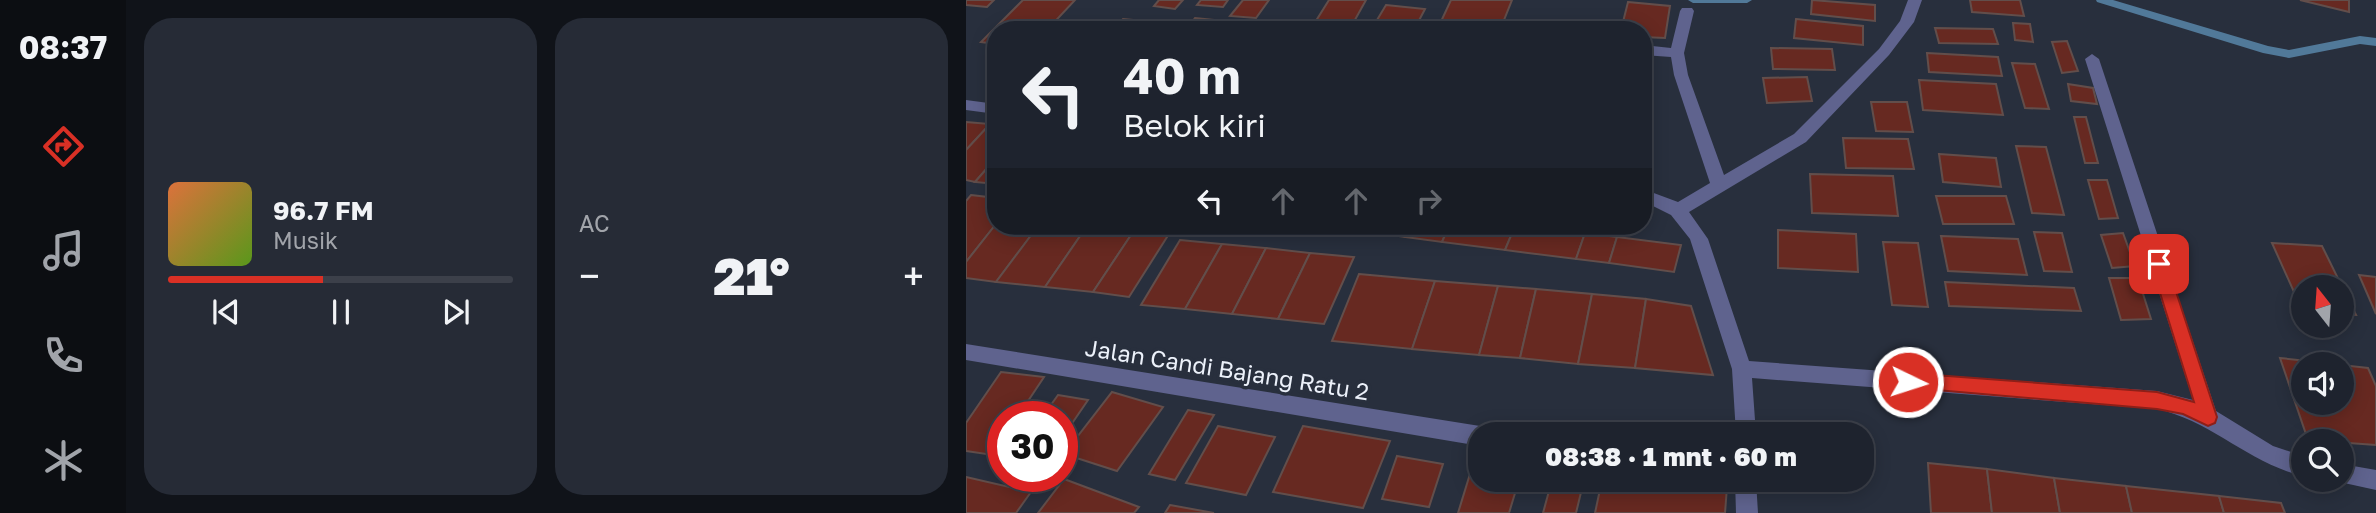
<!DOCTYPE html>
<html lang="id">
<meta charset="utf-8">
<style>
:root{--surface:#1e232e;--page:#262b36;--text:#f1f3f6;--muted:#a1a4aa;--line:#3c404a;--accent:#d93025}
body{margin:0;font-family:"Golos Text",sans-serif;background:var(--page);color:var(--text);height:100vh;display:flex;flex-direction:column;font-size:26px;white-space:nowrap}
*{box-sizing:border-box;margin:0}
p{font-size:23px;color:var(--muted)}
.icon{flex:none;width:38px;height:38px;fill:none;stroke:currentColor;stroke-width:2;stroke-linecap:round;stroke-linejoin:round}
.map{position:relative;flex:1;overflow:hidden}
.side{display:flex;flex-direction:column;gap:18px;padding:18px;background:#101319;width:840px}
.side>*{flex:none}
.top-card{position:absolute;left:21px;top:21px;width:665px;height:214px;border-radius:28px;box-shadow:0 4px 18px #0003,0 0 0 2px var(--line);background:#1e232e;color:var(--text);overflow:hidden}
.needle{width:46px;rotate:343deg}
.buttons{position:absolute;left:1325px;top:275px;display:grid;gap:14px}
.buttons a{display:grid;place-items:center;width:63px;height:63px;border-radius:50%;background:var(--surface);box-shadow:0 4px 18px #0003,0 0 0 2px var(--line);font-size:35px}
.speed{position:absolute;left:21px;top:401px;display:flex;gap:14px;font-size:35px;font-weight:700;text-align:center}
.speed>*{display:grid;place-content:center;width:91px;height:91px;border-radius:50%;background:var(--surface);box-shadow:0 4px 18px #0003,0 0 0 2px var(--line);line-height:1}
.speed .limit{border:10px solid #d22;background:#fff;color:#111}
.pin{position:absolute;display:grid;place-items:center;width:60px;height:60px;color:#fff;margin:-30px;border-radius:14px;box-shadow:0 4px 10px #0006}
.me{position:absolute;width:77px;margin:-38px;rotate:94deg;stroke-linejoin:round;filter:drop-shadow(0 0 5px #0008)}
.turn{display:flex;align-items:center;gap:24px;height:147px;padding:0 21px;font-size:32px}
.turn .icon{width:91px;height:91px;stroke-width:2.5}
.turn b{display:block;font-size:49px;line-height:60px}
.lanes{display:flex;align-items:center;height:66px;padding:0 21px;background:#0003;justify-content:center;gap:35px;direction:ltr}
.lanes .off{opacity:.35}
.big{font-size:52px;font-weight:800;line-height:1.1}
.side .card{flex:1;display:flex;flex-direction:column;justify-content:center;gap:10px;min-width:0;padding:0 24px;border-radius:28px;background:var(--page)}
.song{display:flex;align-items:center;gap:21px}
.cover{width:84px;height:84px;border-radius:10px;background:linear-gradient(135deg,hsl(20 70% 55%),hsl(90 70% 35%))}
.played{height:7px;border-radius:4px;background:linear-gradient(90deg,var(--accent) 45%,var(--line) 45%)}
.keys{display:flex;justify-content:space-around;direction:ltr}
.heat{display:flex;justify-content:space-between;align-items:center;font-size:38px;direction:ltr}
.side .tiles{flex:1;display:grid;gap:18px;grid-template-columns:repeat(2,1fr)}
.trip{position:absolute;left:502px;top:422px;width:406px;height:70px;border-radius:28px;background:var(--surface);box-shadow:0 4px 18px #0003,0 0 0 2px var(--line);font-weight:800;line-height:70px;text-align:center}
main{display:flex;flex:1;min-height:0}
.dock{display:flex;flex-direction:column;width:126px;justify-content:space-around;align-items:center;background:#0c0e12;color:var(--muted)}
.dock .icon{width:49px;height:49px}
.dock .active{color:var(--accent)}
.dock b{font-size:32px;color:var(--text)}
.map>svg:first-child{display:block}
</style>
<main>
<nav class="dock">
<b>08:37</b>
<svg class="icon active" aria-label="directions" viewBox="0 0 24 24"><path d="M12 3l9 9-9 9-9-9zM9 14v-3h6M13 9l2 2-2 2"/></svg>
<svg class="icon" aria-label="music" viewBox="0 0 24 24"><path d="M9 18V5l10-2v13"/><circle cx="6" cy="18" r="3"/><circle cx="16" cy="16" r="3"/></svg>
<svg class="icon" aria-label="phone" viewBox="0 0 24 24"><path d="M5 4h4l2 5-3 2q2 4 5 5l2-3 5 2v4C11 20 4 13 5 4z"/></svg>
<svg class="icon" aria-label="climate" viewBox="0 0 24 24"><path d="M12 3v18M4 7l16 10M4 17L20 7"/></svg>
</nav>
<section class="side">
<div class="tiles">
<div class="card">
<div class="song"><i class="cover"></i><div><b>96.7 FM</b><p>Musik</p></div></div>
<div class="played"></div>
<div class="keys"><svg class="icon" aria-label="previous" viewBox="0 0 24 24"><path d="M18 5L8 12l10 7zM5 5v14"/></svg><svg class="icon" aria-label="pause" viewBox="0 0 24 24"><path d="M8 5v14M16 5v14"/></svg><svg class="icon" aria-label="next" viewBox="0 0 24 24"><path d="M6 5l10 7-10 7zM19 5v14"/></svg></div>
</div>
<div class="card"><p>AC</p>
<div class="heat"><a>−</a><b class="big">21°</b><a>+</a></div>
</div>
</div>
</section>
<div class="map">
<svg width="1410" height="513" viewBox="0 0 1410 513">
<rect width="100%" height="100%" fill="#282f3d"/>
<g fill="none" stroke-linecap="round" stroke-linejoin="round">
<g fill="#517999" fill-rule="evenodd">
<polygon points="722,0 786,0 781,3 727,3"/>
<polygon points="1130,0 1147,0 1302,46 1323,50 1394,36 1410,38 1410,46 1394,44 1323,58 1297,53 1131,2"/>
</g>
</g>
<g fill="#672921" stroke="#624e4b" stroke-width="2">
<polygon points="0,0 28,0 21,7 0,5"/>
<polygon points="57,0 109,0 81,30 30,30 30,44 15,42"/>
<polygon points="193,0 217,0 209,9 188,6"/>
<polygon points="235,0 262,0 257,7 231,5"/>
<polygon points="277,0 303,0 290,18 264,16"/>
<polygon points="363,0 400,0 385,27 348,24"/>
<polygon points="485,0 546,0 534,30 471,30"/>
<polygon points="846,0 909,5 909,21 845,14"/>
<polygon points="1004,0 1054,0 1058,16 1006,12"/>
<polygon points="1334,0 1383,0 1383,12"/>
<polygon points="662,2 704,6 699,38 677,37 677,30 655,30"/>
<polygon points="420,5 459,9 448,30 405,30"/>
<polygon points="229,18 249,20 242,30 220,30"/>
<polygon points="157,19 210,24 205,30 148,30"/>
<polygon points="830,19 897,26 897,45 828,38"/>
<polygon points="1047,23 1064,24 1067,42 1049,40"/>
<polygon points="969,28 1027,29 1032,44 973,43"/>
<polygon points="1101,41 1112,71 1096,73 1086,42"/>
<polygon points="805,48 866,49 869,70 807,69"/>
<polygon points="961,53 1032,57 1036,76 963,72"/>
<polygon points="1046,63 1069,64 1083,109 1059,108"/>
<polygon points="841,77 846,101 801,103 797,78"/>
<polygon points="953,80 1030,84 1037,115 957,110"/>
<polygon points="1102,84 1127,88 1131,104 1105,101"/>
<polygon points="905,102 941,102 947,132 910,131"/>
<polygon points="1108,117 1120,117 1132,163 1119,163"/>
<polygon points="0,122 24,124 0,150"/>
<polygon points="24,124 30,125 30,158 9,182 0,180 0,150"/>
<polygon points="877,138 942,139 948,169 880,168"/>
<polygon points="1050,146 1080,147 1098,215 1066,213"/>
<polygon points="973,154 1030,158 1035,187 977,182"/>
<polygon points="30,158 30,184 9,182"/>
<polygon points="844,174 927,176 932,216 846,213"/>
<polygon points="1122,180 1141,180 1152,218 1133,219"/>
<polygon points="5,195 30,198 30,224 0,262 0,201"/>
<polygon points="970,196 1040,196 1048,224 977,224"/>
<polygon points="30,224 72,226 30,282 0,278 0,262"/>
<polygon points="72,226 121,226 79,287 30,282"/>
<polygon points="121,226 171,226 127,292 79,287"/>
<polygon points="171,226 208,226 163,297 127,292"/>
<polygon points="367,226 401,226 398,231"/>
<polygon points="401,226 445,226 439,237 398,231"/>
<polygon points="445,226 483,226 476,242 439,237"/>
<polygon points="483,226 549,226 539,250 476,242"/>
<polygon points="549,226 557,226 619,233 610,259 539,250"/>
<polygon points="812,230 890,234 892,272 812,268"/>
<polygon points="1068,232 1096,233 1106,272 1078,271"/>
<polygon points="619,233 651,237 643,263 610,259"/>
<polygon points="1157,233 1169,266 1146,268 1135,235"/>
<polygon points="975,236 1052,239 1061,275 982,271"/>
<polygon points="651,237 715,245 708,272 643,263"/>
<polygon points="214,240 256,244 219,309 175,305"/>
<polygon points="917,242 952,243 962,307 926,305"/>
<polygon points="1306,243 1356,246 1390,315 1376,314 1376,287 1337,287 1337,312"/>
<polygon points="256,244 300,248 266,314 219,309"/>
<polygon points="300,248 344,253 312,319 266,314"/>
<polygon points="344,253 388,257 358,324 312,319"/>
<polygon points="393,274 469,281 446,349 366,341"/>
<polygon points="1393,275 1410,277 1410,314"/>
<polygon points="1143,278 1172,278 1185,319 1155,320"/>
<polygon points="469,281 532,286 513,355 446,349"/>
<polygon points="979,282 1108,288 1115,311 983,306"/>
<polygon points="532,286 570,289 554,358 513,355"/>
<polygon points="570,289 626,294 612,364 554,358"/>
<polygon points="626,294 680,299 669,368 612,364"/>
<polygon points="680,299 725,306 747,375 669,368"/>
<polygon points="1314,358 1370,364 1337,364 1337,402 1376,402 1376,365 1402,368 1410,386 1410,445 1342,440"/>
<polygon points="35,372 78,377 52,416 37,416 37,440 27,455 0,451 0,423"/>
<polygon points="146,392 197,407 151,471 98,454"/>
<polygon points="92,395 122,400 96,438 96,416 77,416"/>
<polygon points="222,410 248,415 209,480 183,474"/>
<polygon points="252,426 309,437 280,495 220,483"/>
<polygon points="337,426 424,441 397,508 307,492"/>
<polygon points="431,456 477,464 463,507 416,499"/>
<polygon points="508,461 514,462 514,480 553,480 543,513 492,513"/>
<polygon points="962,463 1021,469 1026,513 965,513"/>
<polygon points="1021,469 1088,478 1094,513 1026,513"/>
<polygon points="0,477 65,492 50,513 0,513"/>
<polygon points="1088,478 1160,486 1166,513 1094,513"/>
<polygon points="98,479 173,507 168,513 72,513"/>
<polygon points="586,480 618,480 610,513 577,513"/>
<polygon points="636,480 699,480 761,487 759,513 629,513"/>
<polygon points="1160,486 1253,496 1258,513 1166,513"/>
<polygon points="1253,496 1315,503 1319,513 1258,513"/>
<polygon points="204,505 248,513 199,513"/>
</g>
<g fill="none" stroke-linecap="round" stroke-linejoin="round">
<g fill="#5f638e" fill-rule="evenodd">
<path d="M942,0h14l-8,22 -25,33 -83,87 -117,70 19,27 41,122 408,30 36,9 -108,-341 7,-5 7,5 117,352 57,35 30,10v20c-55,-13 -91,-55 -146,-67l-405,-31 4,56h-20l-4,-65 -42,-130 -19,-24 -28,-14v-12l35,13 32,-19 -36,-108 -3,-18 -28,-2v-10l28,3 9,-37 2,-3h10l2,3 -10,42 4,22 36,100 70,-41 85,-85 21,-28z"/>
<polygon points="0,100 30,104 30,114 0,110"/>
<polygon points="0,344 514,426 521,429 523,434 514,434 514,446 0,360"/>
<polygon points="1376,464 1410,470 1410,490 1369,481 1376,480"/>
<polygon points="769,480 790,480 792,513 770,513"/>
</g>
</g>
<polygon fill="#d93025" stroke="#8d1f18" stroke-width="2" points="1193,257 1198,259 1201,264 1251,417 1249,423 1242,426 1217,414 1191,409 936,387 933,382 936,376 942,373 1191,392 1228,402 1185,264 1187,259"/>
<g text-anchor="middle" stroke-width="7" stroke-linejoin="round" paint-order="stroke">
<g font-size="23" fill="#ecf1fa" stroke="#282f3d">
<text transform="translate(261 370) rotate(9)" y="8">Jalan Candi Bajang Ratu 2</text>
</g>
</g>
</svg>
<div class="buttons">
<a><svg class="needle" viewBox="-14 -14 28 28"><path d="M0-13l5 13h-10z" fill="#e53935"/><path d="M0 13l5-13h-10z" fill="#a1a4aa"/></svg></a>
<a><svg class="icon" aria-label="sound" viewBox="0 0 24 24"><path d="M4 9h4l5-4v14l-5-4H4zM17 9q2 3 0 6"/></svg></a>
<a><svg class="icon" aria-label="search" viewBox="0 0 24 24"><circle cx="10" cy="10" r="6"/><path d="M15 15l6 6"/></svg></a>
</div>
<div class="speed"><div class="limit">30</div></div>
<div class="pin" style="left:1193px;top:264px;background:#d93025"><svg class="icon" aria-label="arrive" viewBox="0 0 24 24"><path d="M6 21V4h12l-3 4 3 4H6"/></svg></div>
<svg class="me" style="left:942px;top:382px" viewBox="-20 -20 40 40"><circle r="17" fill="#d93025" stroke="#fff" stroke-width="3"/><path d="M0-11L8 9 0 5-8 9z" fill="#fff"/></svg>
<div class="trip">08:38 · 1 mnt · 60 m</div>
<div class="top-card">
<div class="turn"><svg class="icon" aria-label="left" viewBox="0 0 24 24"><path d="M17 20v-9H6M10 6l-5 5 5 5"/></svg><div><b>40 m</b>Belok kiri</div></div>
<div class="lanes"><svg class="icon" aria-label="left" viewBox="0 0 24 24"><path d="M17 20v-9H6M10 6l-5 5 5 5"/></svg><svg class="icon off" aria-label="ahead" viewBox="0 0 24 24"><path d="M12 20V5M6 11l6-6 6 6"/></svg><svg class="icon off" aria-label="ahead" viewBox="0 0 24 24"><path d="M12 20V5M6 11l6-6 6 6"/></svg><svg class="icon off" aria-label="right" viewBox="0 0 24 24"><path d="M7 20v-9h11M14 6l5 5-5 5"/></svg></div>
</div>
</div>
</main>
